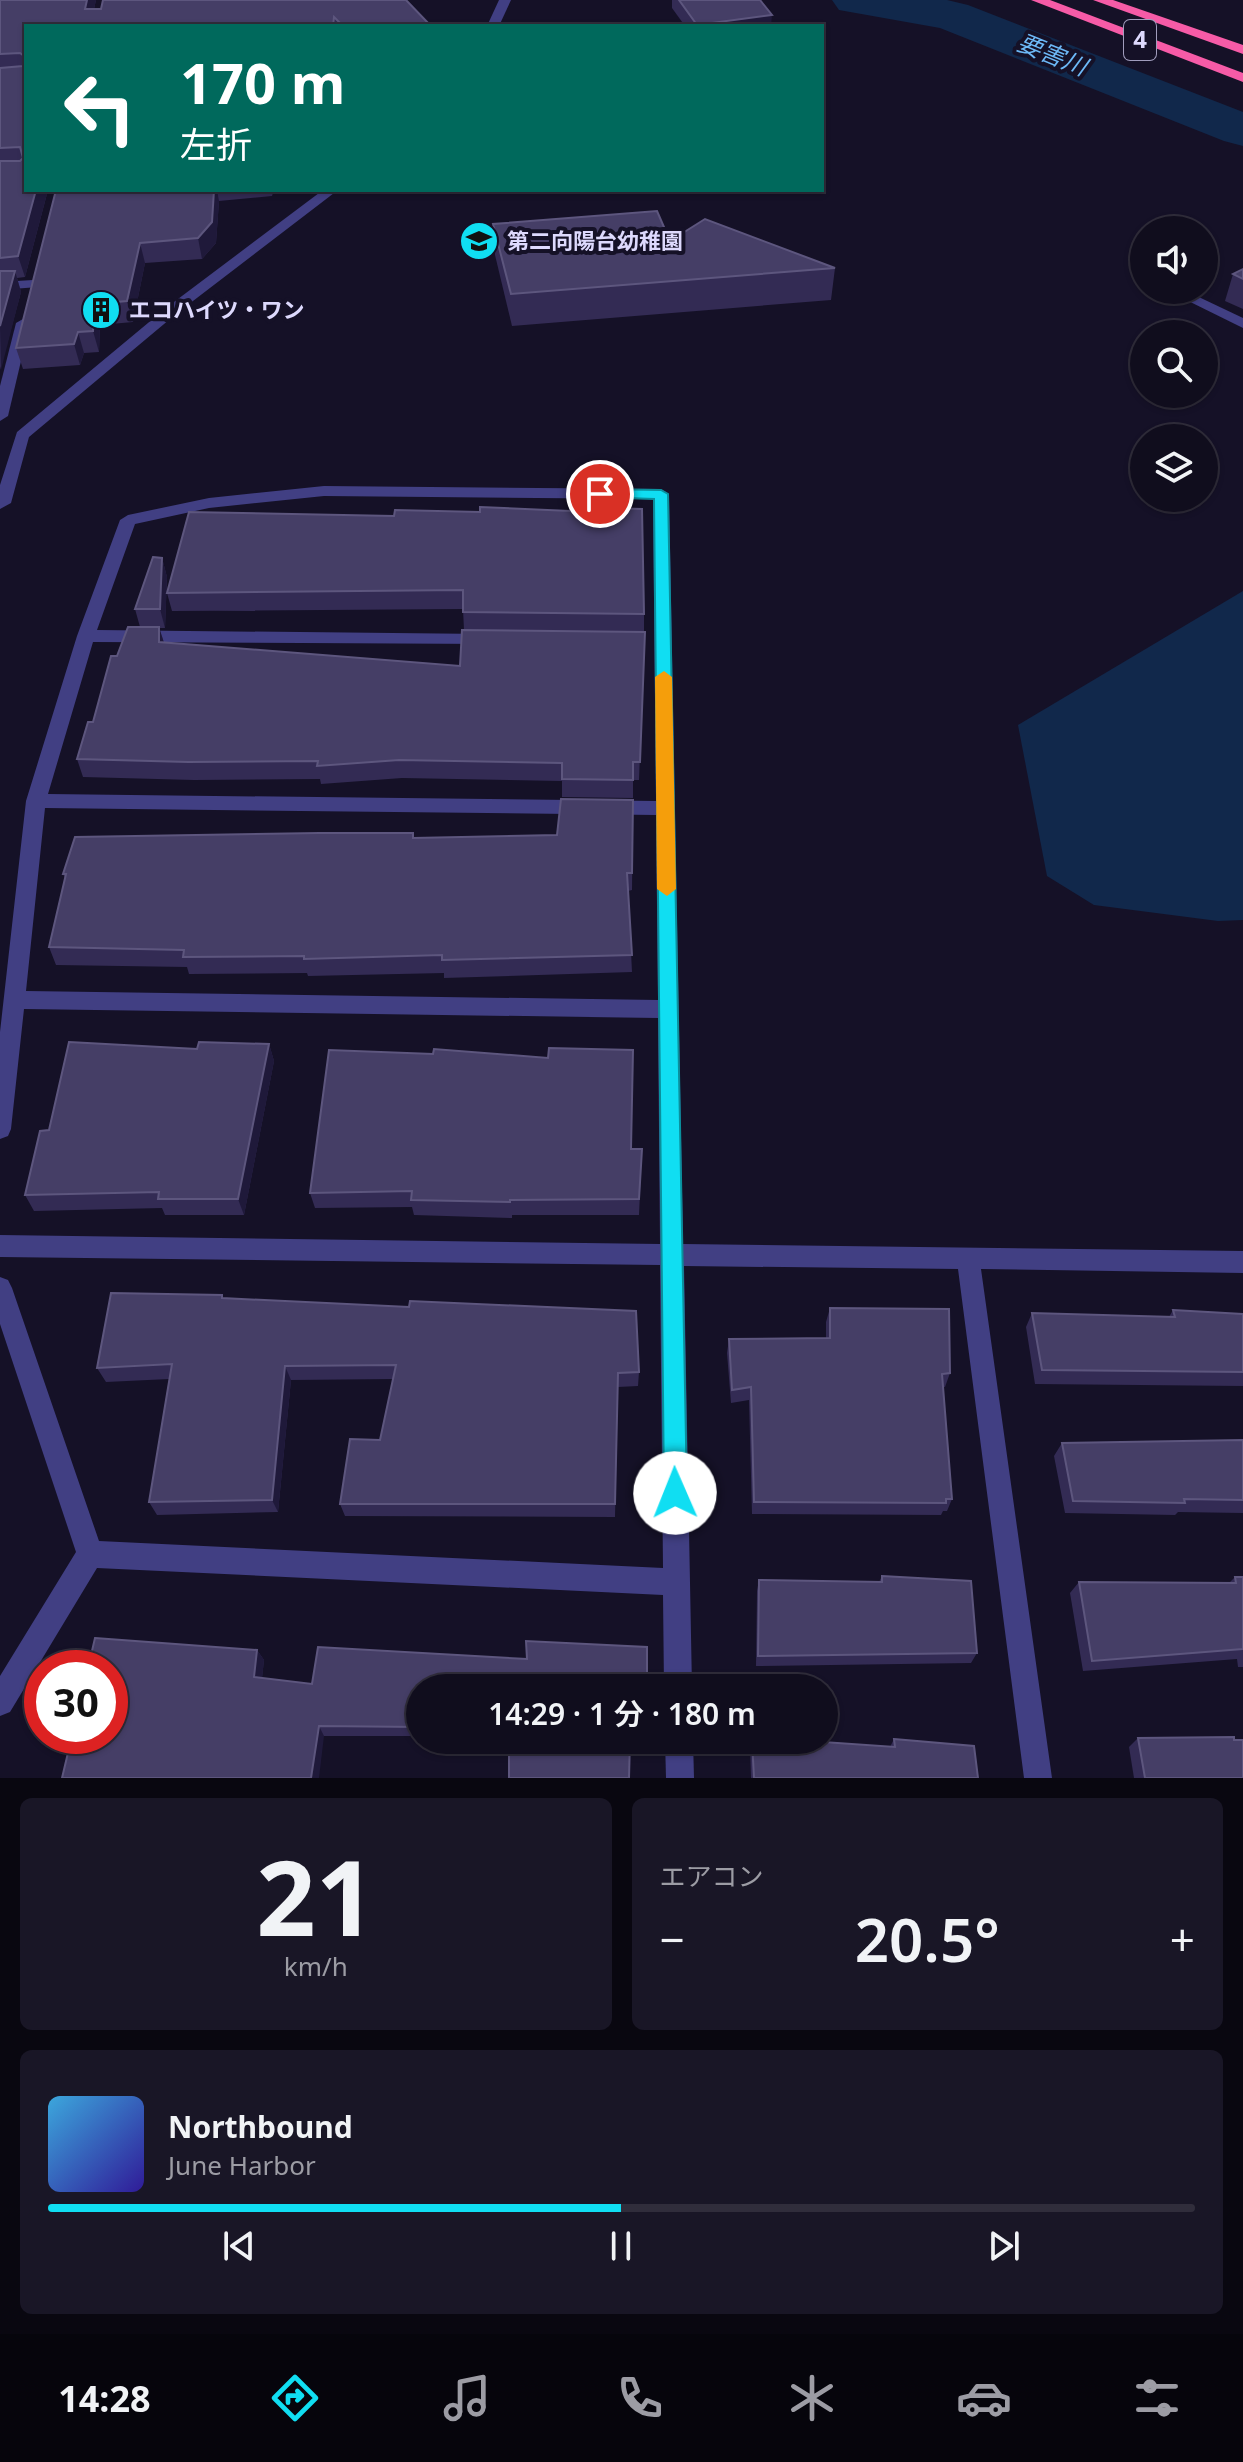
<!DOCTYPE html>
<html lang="ja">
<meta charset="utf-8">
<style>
:root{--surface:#100d1d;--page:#191626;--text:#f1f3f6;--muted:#9c9ca4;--line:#302d3b;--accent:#10def2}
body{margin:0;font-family:"Noto Sans","Noto Sans JP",sans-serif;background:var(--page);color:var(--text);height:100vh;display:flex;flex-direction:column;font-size:30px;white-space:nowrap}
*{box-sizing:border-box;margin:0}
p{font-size:26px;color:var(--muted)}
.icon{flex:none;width:44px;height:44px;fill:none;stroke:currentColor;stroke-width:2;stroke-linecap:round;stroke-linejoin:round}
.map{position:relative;height:1778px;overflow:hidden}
.side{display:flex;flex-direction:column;gap:20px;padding:20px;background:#090710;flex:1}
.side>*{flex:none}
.banner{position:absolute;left:24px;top:24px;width:800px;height:168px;border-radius:0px;box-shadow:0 2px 6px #0004,0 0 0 2px var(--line);background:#00695c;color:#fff;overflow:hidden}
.fabs{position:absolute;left:1130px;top:216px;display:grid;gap:16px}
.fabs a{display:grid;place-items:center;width:88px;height:88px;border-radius:50%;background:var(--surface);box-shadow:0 2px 6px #0004,0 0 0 2px var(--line);font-size:40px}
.speed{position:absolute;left:24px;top:1650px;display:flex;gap:16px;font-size:40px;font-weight:700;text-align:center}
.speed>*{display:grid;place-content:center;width:104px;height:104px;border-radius:50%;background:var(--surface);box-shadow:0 2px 6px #0004,0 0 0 2px var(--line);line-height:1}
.speed .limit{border:12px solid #d22;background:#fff;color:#111}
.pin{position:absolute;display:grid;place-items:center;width:68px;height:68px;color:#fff;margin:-34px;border:4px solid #fff;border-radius:50%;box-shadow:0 2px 8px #0007}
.me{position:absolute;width:88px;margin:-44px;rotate:359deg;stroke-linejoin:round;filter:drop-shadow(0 0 6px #0008)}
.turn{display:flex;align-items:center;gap:28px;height:168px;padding:0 24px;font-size:36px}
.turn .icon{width:104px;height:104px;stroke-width:2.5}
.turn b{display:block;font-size:56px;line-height:68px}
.big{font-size:60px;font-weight:600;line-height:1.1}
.side .tile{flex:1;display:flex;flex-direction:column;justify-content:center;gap:12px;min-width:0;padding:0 28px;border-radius:12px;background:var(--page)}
.side .dial{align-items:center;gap:0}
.dial b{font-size:104px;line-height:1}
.song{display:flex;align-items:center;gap:24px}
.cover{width:96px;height:96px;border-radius:12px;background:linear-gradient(135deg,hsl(200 70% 55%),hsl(250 70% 35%))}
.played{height:8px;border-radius:4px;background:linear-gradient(90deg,var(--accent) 50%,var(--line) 50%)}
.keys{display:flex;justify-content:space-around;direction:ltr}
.heat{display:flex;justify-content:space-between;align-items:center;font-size:44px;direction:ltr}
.side .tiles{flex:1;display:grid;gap:20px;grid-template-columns:1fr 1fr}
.tile:last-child{grid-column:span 2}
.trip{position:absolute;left:406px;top:1674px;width:432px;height:80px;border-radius:40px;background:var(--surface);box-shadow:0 2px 6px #0004,0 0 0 2px var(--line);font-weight:600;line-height:80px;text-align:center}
.tabs{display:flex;height:128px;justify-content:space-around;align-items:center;background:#06050c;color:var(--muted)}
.tabs .icon{width:56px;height:56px}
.tabs .selected{color:var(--accent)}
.tabs b{font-size:36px;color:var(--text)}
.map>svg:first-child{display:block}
</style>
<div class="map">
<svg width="1243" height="1778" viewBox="0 0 1243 1778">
<rect width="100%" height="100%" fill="#151127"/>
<polygon fill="#11284b" points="1243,591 1243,920 1218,921 1094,905 1047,876 1018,725"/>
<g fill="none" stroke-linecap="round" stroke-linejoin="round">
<polygon fill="#11284b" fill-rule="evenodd" points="832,0 947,0 968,5 1243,112 1243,146 1224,141 940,28 839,10"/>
<g fill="#413f83" fill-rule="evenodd">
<polygon points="499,0 511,0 499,26 487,26"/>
<polygon points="323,190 338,190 176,314 29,437 11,503 0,509 0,485 17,432 166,308"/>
<polygon points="33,280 38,281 38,287 0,290 0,282"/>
<polygon points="1166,290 1184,290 1243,318 1243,328"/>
<polygon points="23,319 30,323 8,416 0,421 0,386 16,323"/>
<path d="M324,486l337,3 8,5 14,750 560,7v22l-262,-4 71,509h-28l-66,-509 -274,-3 8,422h-28l-1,-93 -566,-27 -87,144 -10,4v-40l76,-124 -76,-228v-47l8,3 4,8 87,253 564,27 -3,-303 -660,-8v-22l660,9 -2,-226 -634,-9 -13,120 -3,7 -8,3v-107l26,-231 51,-165 43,-116 8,-5 81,-17zM324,496l329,3 3,302 -608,-7 45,-152 399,2 3,-4 -9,-6 -389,-4 38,-106 74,-16zM45,808l611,7 2,185 -632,-9z"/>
<polygon points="665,1740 693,1740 694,1778 666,1778"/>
</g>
<g fill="#f65ba7" fill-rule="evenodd">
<polygon points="1031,0 1050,0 1243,73 1243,82"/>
<polygon points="1093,0 1113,0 1243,45 1243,54"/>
</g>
</g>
<g fill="#332b54">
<polygon points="0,0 96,0 94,9 406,0 431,26 26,26 26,190 48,190 25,277 17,278 21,292 0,370"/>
<polygon points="672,0 760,0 771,26 685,26 672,8"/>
<polygon points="56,190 274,190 272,196 219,201 216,243 202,259 145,263 133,322 100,325 99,352 84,353 80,365 23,369 16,348"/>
<polygon points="493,224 670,241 835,268 831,300 512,326 495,255"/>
<polygon points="1243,269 1243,309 1225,301 1233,274"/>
<polygon points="189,512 644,614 644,651 639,780 633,780 633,798 562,797 562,781 402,778 321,784 320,779 194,780 83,777 77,759 93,722 117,656 140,627 135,609 162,558 167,577 165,628 159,628 164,643 460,666 464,630 463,609 172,611 167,593"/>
<polygon points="633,800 632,890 628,891 632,972 444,978 444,973 308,976 307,973 189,974 187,967 56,965 49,947 65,878 63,874 414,838 557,835"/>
<polygon points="269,1044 274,1061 244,1215 165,1215 162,1208 34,1211 25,1195 49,1130 197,1049"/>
<polygon points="433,1054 632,1149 642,1149 639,1215 512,1215 512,1218 414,1215 412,1207 315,1208 310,1193"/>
<polygon points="224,1299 639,1372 638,1386 618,1387 615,1517 345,1516 340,1504 380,1440 393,1379 291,1380 278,1512 157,1515 149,1502 169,1379 106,1382 97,1368"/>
<polygon points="830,1308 950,1373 945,1387 943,1387 952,1499 947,1511 943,1511 941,1515 752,1514 749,1400 731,1403 727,1353 729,1339 826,1338 826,1322"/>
<polygon points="1173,1310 1243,1314 1243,1386 1035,1384 1026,1327 1032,1313 1169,1317"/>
<polygon points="1243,1440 1243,1513 1178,1512 1175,1515 1065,1513 1054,1456 1062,1443"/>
<polygon points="882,1576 977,1653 971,1663 756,1666 757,1591 759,1580 879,1582"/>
<polygon points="1235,1577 1243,1577 1243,1667 1238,1667 1237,1659 1083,1671 1070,1593 1079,1582 1229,1583"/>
<polygon points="257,1650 264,1660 262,1678 312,1684 420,1688 420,1736 324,1736 62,1778"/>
<polygon points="1138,1738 1234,1740 1243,1778 1134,1778 1129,1747"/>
<polygon points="894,1739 978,1778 751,1778 750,1746 751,1740 890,1747"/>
</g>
<g fill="#1f193a">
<polygon points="87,0 96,0 90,26 85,9"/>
<polygon points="772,15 771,26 697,26 697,25"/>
<polygon points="36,190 48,190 25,277 18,256"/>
<polygon points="214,190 217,190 219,201 216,243 202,259 198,238"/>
<polygon points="140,243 145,263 133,322 127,301"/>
<polygon points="15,271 21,292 1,370 0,326"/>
<polygon points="94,304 100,325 99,352 93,331"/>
<polygon points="78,332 84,353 80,365 74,344"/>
<polygon points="162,558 167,577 165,628 160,609"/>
<polygon points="159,627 165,646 159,642"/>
<polygon points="269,1044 274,1061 244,1215 238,1199"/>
<polygon points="285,1366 291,1380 278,1512 272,1500"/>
<polygon points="257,1650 264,1660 261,1687 254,1677"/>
<polygon points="319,1726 324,1736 319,1778 311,1778"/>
</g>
<g fill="#453e66" stroke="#5d567e" stroke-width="2">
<polygon points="0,0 87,0 85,9 101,9 103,0 406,0 431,26 343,26 334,17 333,26 26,26 26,190 36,190 18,256 0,258 0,161 20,161 23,158 20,147 0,148 0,68 23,66 24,56 20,53 0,54"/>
<polygon points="679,0 760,0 772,15 697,25"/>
<polygon points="56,190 214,190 212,222 198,238 140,243 127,301 94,304 93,331 78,332 74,344 16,348"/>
<polygon points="657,211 670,241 705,219 835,268 511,294 493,224"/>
<polygon points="1243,269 1243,279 1233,274"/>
<polygon points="0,271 15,271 0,326"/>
<polygon points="480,507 570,511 570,507 642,509 644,614 463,612 463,590 167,593 189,512 394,516 395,510 480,512"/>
<polygon points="153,557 162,558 160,609 135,609"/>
<polygon points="128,627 159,627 159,642 460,666 462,630 645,632 640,762 633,762 633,780 562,779 562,763 399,760 317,766 318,761 188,762 77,759 88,722 93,722 111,656 117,656"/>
<polygon points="561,799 633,800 632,873 627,873 632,955 442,960 442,955 304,959 304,956 183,957 184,950 49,947 66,874 63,874 75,837 319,833 413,833 413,838 557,835"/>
<polygon points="69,1042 197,1049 199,1042 269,1044 238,1199 158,1199 159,1192 25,1195 40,1131 49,1130"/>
<polygon points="549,1048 633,1050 631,1149 642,1149 639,1199 510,1200 510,1202 411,1200 412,1191 310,1193 329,1050 433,1054 434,1049 548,1058"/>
<polygon points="111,1293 222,1295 222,1298 409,1307 410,1301 636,1311 639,1372 618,1373 615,1504 340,1504 350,1439 380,1440 396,1365 285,1366 272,1500 149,1502 172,1364 97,1368"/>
<polygon points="830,1308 949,1309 950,1373 942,1374 952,1499 946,1499 946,1503 754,1502 751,1387 732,1390 729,1339 830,1338"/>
<polygon points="1173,1310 1243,1314 1243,1372 1042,1370 1032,1313 1175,1317"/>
<polygon points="1243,1440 1243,1500 1184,1499 1185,1503 1073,1501 1062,1443"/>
<polygon points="882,1576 971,1581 977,1653 758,1656 759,1580 882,1582"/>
<polygon points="1235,1577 1243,1577 1243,1649 1092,1661 1079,1582 1236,1583"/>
<polygon points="95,1638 257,1650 254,1677 312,1684 318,1647 527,1659 526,1641 647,1647 647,1688 420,1688 420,1727 319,1726 311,1778 62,1778 72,1736 110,1736 110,1668 88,1668"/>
<polygon points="1234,1737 1234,1740 1243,1740 1243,1778 1145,1778 1138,1738"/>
<polygon points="894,1739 974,1746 978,1778 754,1778 752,1740 794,1740 895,1747"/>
<polygon points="509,1740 630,1740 629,1778 509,1778"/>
</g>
<polygon fill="#10def2" stroke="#0a909d" stroke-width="2" points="600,489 661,490 668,494 687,1493 684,1501 675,1505 667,1501 664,1493 654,499 595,497 592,494"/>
<polygon fill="#f59e0b" points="664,671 672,677 676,889 667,896 657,889 655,677"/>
<defs>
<g id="school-disc" transform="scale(2)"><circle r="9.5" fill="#10def2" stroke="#151127"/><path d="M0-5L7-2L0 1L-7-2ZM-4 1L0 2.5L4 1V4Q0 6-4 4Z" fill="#111"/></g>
<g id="building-disc" transform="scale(2)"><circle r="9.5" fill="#10def2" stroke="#151127"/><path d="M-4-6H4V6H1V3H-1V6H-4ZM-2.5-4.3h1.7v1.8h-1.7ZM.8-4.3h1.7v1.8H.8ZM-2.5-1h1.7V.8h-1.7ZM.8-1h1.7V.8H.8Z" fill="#111"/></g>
</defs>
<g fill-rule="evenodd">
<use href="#school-disc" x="479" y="241"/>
<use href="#building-disc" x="101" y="310"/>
</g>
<g text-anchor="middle" stroke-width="8" stroke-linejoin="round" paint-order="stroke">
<g font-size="22" font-weight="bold" fill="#ddd9fd" stroke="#151127" text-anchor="start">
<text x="507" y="249">第二向陽台幼稚園</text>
<text x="129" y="318">エコハイツ・ワン</text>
</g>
<rect fill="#151127" stroke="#a19dbd" stroke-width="2" x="1124" y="20" width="32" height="40" rx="6"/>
<g font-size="24" font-weight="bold" fill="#ddd9fd">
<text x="1140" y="48">4</text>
</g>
<g font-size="24" font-style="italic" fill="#6db9f7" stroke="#151127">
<text transform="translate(1052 55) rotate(22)" y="8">要害川</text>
</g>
</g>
</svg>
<div class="fabs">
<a><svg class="icon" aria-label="sound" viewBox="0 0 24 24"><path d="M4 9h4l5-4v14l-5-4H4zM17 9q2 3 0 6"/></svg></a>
<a><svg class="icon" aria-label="search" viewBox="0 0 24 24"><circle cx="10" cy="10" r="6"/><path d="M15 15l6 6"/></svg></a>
<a><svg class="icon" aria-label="layers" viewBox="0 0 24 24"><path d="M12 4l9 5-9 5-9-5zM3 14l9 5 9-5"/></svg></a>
</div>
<div class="speed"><div class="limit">30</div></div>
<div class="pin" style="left:600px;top:494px;background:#d93025"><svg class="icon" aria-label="arrive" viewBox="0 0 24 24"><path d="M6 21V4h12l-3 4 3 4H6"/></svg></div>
<svg class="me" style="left:675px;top:1493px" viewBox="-20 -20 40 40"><circle r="19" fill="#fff"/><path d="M0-13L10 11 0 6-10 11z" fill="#10def2"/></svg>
<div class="trip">14:29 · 1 分 · 180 m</div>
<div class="banner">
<div class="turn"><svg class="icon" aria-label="left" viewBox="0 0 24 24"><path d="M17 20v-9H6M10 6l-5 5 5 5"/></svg><div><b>170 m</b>左折</div></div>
</div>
</div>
<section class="side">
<div class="tiles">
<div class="tile dial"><b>21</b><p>km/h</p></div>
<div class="tile"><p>エアコン</p>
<div class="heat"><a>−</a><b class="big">20.5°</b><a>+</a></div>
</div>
<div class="tile">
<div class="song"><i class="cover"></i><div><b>Northbound</b><p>June Harbor</p></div></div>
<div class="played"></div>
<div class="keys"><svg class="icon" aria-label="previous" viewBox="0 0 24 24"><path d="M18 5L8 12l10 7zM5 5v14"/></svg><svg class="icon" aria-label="pause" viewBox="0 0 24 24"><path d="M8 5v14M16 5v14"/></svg><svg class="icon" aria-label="next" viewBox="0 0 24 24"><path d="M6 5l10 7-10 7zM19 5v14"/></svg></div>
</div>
</div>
</section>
<nav class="tabs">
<b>14:28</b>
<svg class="icon selected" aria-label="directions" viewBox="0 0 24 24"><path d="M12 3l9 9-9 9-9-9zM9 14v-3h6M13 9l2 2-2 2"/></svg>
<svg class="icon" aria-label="music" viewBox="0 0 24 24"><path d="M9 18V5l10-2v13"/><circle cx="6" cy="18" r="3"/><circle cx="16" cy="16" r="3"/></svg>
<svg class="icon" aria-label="phone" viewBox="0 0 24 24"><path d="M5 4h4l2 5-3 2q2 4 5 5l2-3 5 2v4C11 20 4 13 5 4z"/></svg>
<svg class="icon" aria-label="climate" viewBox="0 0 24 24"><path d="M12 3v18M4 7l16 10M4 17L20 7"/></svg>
<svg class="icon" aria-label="car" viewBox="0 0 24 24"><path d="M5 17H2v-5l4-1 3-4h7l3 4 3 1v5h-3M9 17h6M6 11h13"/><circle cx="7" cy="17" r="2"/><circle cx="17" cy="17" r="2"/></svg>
<svg class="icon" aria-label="filters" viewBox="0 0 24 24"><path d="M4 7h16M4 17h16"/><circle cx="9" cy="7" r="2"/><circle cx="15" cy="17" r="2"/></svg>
</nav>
